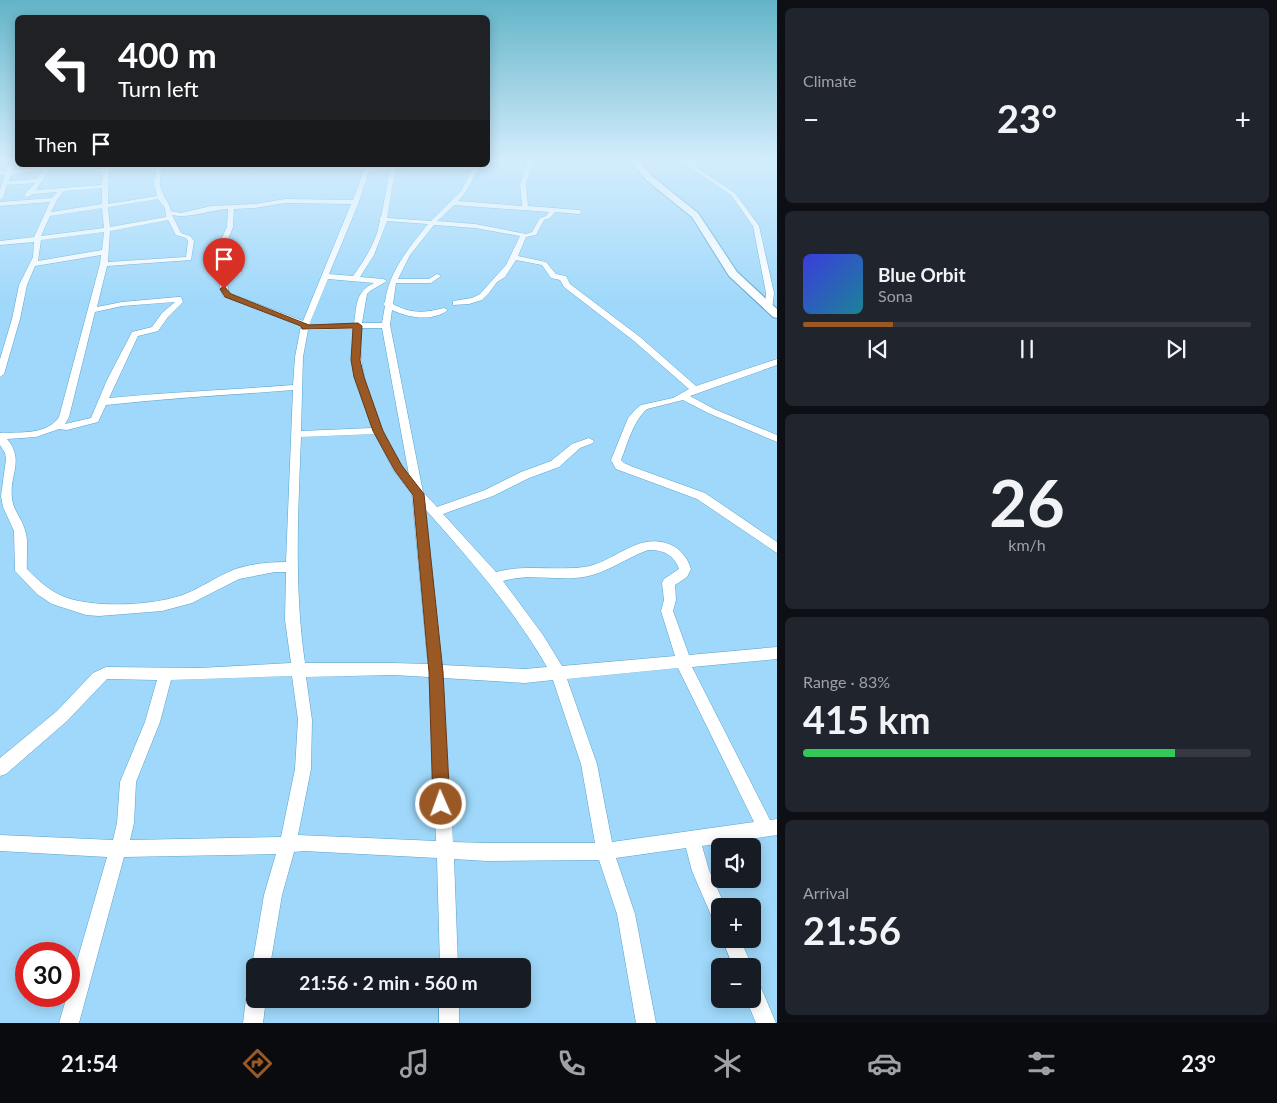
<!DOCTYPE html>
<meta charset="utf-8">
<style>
:root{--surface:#171b24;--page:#20242c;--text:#f1f3f6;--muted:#9ea1a6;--line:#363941;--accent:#9a5825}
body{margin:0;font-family:Lato,sans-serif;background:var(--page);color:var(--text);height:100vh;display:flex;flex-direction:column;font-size:19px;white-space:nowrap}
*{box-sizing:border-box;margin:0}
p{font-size:16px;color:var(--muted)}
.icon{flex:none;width:28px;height:28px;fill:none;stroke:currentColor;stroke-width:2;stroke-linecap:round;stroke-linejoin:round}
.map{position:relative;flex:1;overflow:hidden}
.details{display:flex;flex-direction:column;gap:8px;padding:8px;background:#0d0f14;width:500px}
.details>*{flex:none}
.top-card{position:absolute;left:15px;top:15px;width:475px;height:152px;border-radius:8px;box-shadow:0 2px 12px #0003;background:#202124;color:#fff;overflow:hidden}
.tools{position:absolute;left:711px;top:838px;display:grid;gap:10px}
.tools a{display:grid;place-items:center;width:50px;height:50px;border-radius:8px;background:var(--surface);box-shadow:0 2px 12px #0003;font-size:25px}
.speed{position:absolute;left:15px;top:942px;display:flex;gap:10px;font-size:25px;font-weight:700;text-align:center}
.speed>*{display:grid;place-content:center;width:65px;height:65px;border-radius:50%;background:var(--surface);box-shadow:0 2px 12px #0003;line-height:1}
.speed .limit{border:8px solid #d22;background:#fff;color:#111}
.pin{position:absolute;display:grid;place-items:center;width:42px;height:42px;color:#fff;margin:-51px -21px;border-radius:50% 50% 50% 0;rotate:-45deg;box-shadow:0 0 5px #0007}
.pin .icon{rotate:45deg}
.me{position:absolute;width:55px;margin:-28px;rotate:358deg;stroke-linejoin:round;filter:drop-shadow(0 0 4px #0008)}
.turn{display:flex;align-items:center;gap:18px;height:105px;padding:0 20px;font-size:22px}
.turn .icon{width:65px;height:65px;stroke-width:2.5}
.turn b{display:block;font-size:35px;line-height:42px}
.then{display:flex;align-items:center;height:48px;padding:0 20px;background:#0003;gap:10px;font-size:19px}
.big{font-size:38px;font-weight:700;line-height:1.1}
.details .widget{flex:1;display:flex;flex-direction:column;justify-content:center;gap:8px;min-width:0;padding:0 18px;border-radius:8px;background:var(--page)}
.details .dial{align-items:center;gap:0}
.dial b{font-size:65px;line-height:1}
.song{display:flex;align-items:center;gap:15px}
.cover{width:60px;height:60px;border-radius:8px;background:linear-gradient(135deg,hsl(240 70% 55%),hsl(190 70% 35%))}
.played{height:5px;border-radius:2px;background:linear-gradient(90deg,var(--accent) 20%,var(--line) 20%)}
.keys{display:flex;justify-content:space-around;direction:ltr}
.heat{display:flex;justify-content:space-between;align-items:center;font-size:28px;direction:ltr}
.charge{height:8px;border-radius:4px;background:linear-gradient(90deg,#34c759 83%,var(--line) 0)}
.trip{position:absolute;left:246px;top:958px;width:285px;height:50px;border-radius:8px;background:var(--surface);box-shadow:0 2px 12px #0003;font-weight:700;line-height:50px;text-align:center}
.menu{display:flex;height:80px;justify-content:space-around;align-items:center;background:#090b0e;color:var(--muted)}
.menu .icon{width:35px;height:35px}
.menu .selected{color:var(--accent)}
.menu b{font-size:22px;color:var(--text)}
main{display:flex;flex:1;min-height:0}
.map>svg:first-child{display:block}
</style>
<main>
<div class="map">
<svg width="777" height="1023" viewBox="0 0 777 1023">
<rect width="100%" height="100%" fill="#9fd8fa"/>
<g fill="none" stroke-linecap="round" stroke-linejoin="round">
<g stroke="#5aa3cb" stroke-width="1">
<g id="street">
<path d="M10,160h6l-4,10 57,-4 34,3v-4h6l-1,39 49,-8 -3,-13 2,-14 -2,-4h6c3,7 -1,13 0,20 2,11 9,16 11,26l10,2 30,-7 44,-2 30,-5 68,1 11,-30 -20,-5 26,3 23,-3h89c-10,12 -13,26 -24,36l64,5 -2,-22 8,-24h5l-7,24 2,22 51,4 3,2 -3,2 -24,-2 -5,6 -6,2 -8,15 -10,2 -8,19 28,6 10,12 10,2 4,8 70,53 56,49 81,-27v6l-87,31 24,13 63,26v7l-69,-29 -25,-13 -36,9c-14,12 -19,34 -26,51l3,3 9,4 72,26 72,49v11l-80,-54 -81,-30 -5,-9 17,-42 8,-9 5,-4 32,-7 16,-9 -55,-48 -70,-54 -4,-7 -9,-2 -9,-13 -26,-5 -11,17 -8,5 -8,11 -7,7 -13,4 -16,1v-4l19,-3 8,-4 26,-29 14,-29 -45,-8 -41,-3 -24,30 -12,24h31l8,-5 4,2 -10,7h-35l-3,21c18,10 31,9 51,4l4,2c-16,12 -39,8 -56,0l-2,15 33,167 14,15 48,-17 36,-18 30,-11 21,-17 17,-6 5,3 -1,2 -13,5 -21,19 -30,11 -36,18 -50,18 53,58c29,-8 58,-1 88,-5 30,-4 53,-35 85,-23 12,5 18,13 22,25l-4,8 -12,8 1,15 -3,11 16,44 88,-8v12l-85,8 78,153 7,-1v16l-75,11 7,24 16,36h-5v19l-6,-3 -22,-51 -6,-23 -70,10 19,56 21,109h-20l-19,-109 -18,-54 -112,1 -33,-2 4,107h-18l-3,-108 -133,-7 -10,1 -12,43 -12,71h-15v7l-3,-7 12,-71 12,-41 -152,3 -45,166h-20l8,-27h2v-7l38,-132 -107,-6v-16l113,5 4,-17 3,-41 25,-60 12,-42 -50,-1 -40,42 -61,53 -6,2v-18l57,-47 36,-38 13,-6 93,1 92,-5 -6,-43 1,-48h-11l-36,7 -47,24 -30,8 -63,5 -13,-1 -34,-11 -15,-10 -22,-23 -1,-40 -11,-24 -2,-11 5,-37 -1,-6 -5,-8v-12c20,-1 47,2 59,-16l41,-153 1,-9 -66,11 -8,19 -7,34 -16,55 -4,3v-18l12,-40 7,-34 14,-28 1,-15 -34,3v-4l34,-4 16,-35 -50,4v-4l52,-4 5,-6 -24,2 -6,3 -3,-2 11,-12 -28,2 -4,13 -3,2v-10l5,-16 -5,1v-4h7zM84,169l19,3 -1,13 -66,5 13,-20zM395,169l77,1 -11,21 -30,30 -44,-3zM43,170l-6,9 -28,2 2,-7zM390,170l-9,47 -2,2 1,1c-3,21 -15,39 -27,56l-24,-2 30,-72 10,-31zM102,188v16l-51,8 6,-12 7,-9zM158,199l7,9 1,9 -56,10 -2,-20zM285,203l66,1 -48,117 -74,-28 -2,-9 14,-11v-14l4,-4 -1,-1h-4l-4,3 -3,15 -14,11 4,13 78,30 -6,31 -2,28c-61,5 -123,7 -184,13l29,-62 20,-5 10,-14 15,-15 -2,-5h-3l-56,5 -25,5 10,-41 84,-6 3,-19 -4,-5 -9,-3 -9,-18c16,4 38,-5 56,-6l-1,18 -8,17 8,7v8h4l2,-8 -7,-7 7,-17 1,-18 21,-1zM454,205l95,7 -3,4 -6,2 -8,14 -6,2 -51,-10 -38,-3zM102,208l2,20 -63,8 9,-20zM168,220l8,15 10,3 2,3 -2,16 -78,5 2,-31zM387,221l41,3c-19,24 -39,47 -43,78l-2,2 2,2 -3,17h-20l5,-29 3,-3 17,-10 -4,-2 -23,-2 14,-22zM104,232l-2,18 -64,11 3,-21zM328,279l46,4c-19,9 -17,22 -20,41l-45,1zM175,302l-13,11 -10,14 -20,5 -25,48 -16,38 -26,6 4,-7 26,-105 27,-6zM362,328h20l27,147c-23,-30 -45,-82 -48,-119 -1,-9 0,-19 1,-28zM354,329l-2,25 3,23 17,51 -71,3 2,-74 5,-27zM293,390l-7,172c-16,0 -38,2 -53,8 -17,7 -32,18 -48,24 -29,12 -97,15 -125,1 -13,-6 -23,-16 -33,-26 -1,-13 2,-27 -2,-39 -3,-11 -12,-20 -13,-32 -3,-23 13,-38 -5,-59l29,-2 23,-8 8,1 31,-8 8,-17c62,-7 125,-10 187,-15zM375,434l19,37 18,23 16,170 -35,-1h-88c-11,-75 -7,-150 -4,-226zM426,510c45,51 87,98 121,157l-22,2 -83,-4zM648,550c14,-1 27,5 31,19l-15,10 -2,4 2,17 -3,11 14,45 -113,10 -19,-31 -40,-54c26,-8 54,0 81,-4 23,-4 42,-19 64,-27zM678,668l76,154 -142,20 -15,-78 -30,-85zM393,675l36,2 7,164 -138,-6 13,-66 1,-49 -6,-43zM292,676l6,44 -3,49 -14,68 -151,3 4,-17 2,-41 24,-60 11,-42zM443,678l82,5 28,-3 28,84 14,79h-108l-34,-1z"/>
<polygon points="679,160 684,160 735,193 759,226 774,293 772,310 765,308 766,293 753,226 731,195"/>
<polygon points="722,939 740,939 752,966 733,966"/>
<polygon points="752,981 759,983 776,1023 756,1023 746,999 752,999"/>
<polygon points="255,990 255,999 266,999 263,1023 243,1023 246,999 249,992"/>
<rect x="439" y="999" width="20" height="24"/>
</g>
</g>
<g stroke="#5aa3cb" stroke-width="2">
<polygon id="secondary" points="630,160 638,160 652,176 698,213 737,272 777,309 777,318 773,317 729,276 692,217 646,180"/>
</g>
<use href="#street" fill="#fff" fill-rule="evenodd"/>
<use href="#secondary" fill="#fff" fill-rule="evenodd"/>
</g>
<linearGradient id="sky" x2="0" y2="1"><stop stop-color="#63b4c8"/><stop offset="0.53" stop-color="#d4edfd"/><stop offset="1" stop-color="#d4edfd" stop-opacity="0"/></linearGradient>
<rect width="777" height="303" fill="url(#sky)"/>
<polygon fill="#9a5825" stroke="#643918" points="224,286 231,294 309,325 358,323 362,326 360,360 364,377 383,431 402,466 424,494 443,672 450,804 447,810 441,813 436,810 433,804 429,672 413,495 395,471 373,431 354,377 351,360 353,328 302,329 301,326 225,297 220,289"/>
</svg>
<div class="tools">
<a><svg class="icon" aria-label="sound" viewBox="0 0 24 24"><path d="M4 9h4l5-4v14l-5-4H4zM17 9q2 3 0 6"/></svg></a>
<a>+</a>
<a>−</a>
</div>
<div class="speed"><div class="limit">30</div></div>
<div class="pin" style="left:224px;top:289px;background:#d93025"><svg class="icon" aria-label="arrive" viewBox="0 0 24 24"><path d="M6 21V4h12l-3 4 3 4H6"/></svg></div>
<svg class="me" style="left:441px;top:804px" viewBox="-20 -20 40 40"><circle r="17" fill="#9a5825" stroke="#fff" stroke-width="3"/><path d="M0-11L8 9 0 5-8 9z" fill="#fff"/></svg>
<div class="trip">21:56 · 2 min · 560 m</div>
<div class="top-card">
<div class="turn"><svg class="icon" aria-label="left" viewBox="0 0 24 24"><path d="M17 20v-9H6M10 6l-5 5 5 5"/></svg><div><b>400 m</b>Turn left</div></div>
<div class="then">Then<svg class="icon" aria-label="arrive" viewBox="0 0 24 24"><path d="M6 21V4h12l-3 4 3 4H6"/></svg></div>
</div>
</div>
<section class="details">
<div class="widget"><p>Climate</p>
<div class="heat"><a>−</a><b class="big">23°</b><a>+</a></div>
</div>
<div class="widget">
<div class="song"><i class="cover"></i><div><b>Blue Orbit</b><p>Sona</p></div></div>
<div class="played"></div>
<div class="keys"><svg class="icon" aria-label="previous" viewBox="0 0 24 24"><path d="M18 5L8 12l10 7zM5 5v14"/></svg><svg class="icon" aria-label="pause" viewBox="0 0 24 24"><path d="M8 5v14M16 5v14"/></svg><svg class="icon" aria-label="next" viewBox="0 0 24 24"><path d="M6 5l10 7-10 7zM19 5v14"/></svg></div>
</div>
<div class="widget dial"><b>26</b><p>km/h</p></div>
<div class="widget"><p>Range · 83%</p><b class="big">415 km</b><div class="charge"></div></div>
<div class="widget"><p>Arrival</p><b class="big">21:56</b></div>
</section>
</main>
<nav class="menu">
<b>21:54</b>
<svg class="icon selected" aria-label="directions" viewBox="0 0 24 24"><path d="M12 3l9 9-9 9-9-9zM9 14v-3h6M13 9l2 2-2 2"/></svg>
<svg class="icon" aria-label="music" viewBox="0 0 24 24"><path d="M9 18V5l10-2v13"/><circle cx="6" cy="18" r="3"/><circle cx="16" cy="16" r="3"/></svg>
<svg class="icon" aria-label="phone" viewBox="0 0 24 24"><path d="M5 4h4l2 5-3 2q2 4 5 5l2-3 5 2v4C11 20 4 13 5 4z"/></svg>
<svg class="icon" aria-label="climate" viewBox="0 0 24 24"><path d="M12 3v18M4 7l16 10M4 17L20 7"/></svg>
<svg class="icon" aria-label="car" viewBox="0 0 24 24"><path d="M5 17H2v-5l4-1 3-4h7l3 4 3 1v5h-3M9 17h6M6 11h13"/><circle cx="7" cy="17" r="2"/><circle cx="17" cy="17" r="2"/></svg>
<svg class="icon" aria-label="filters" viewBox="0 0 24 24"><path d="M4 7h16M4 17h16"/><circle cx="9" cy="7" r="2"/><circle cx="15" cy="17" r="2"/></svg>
<b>23°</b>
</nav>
